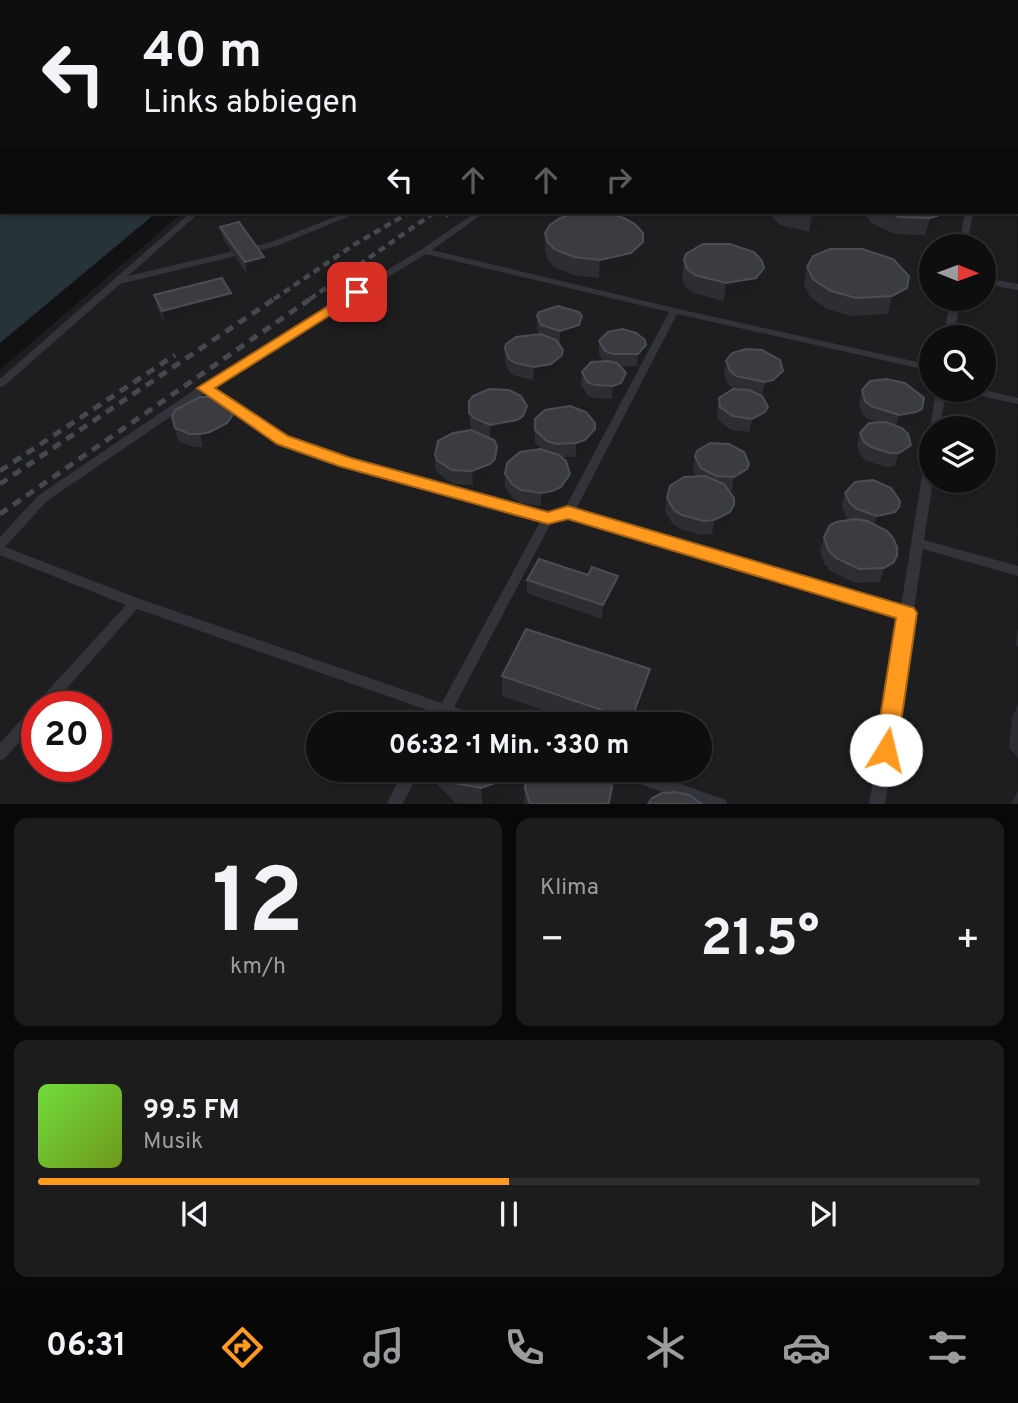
<!DOCTYPE html>
<html lang="de">
<meta charset="utf-8">
<style>
:root{--surface:#0e0e0f;--page:#1c1c1d;--text:#f1f3f6;--muted:#9b9c9e;--line:#2e2e2f;--accent:#ff9a1f}
body{margin:0;font-family:Overpass,sans-serif;background:var(--page);color:var(--text);height:100vh;display:flex;flex-direction:column;font-size:26px;white-space:nowrap}
*{box-sizing:border-box;margin:0}
p{font-size:23px;color:var(--muted)}
.icon{flex:none;width:38px;height:38px;fill:none;stroke:currentColor;stroke-width:2;stroke-linecap:round;stroke-linejoin:round}
.map{position:relative;height:804px;overflow:hidden}
.drawer{display:flex;flex-direction:column;gap:14px;padding:14px;background:#080808;flex:1}
.drawer>*{flex:none}
.guide{position:absolute;left:0px;top:0px;width:1018px;height:214px;box-shadow:0 2px 5px #0004,0 0 0 2px var(--line);background:#0e0e0f;color:var(--text);overflow:hidden}
.needle{width:46px;rotate:91deg}
.controls{position:absolute;left:919px;top:234px;display:grid;gap:14px}
.controls a{display:grid;place-items:center;width:77px;height:77px;border-radius:50%;background:var(--surface);box-shadow:0 2px 5px #0004,0 0 0 2px var(--line);font-size:35px}
.speed{position:absolute;left:21px;top:691px;display:flex;gap:14px;font-size:35px;font-weight:700;text-align:center}
.speed>*{display:grid;place-content:center;width:91px;height:91px;border-radius:50%;background:var(--surface);box-shadow:0 2px 5px #0004,0 0 0 2px var(--line);line-height:1}
.speed .limit{border:10px solid #d22;background:#fff;color:#111}
.pin{position:absolute;display:grid;place-items:center;width:60px;height:60px;color:#fff;margin:-30px;border-radius:14px;box-shadow:0 4px 10px #0006}
.me{position:absolute;width:77px;margin:-38px;rotate:9deg;stroke-linejoin:round;filter:drop-shadow(0 0 5px #0008)}
.turn{display:flex;align-items:center;gap:24px;height:147px;padding:0 28px;font-size:32px}
.turn .icon{width:91px;height:91px;stroke-width:2.5}
.turn b{display:block;font-size:49px;line-height:60px}
.lanes{display:flex;align-items:center;height:66px;padding:0 28px;background:#0003;justify-content:center;gap:35px;direction:ltr}
.lanes .off{opacity:.35}
.big{font-size:52px;font-weight:700;line-height:1.1}
.drawer .widget{flex:1;display:flex;flex-direction:column;justify-content:center;gap:10px;min-width:0;padding:0 24px;border-radius:14px;background:var(--page)}
.drawer .dial{align-items:center;gap:0}
.dial b{font-size:91px;line-height:1}
.song{display:flex;align-items:center;gap:21px}
.cover{width:84px;height:84px;border-radius:10px;background:linear-gradient(135deg,hsl(100 70% 55%),hsl(80 70% 35%))}
.played{height:7px;border-radius:4px;background:linear-gradient(90deg,var(--accent) 50%,var(--line) 50%)}
.keys{display:flex;justify-content:space-around;direction:ltr}
.heat{display:flex;justify-content:space-between;align-items:center;font-size:38px;direction:ltr}
.drawer .tiles{flex:1;display:grid;gap:14px;grid-template-columns:1fr 1fr}
.widget:last-child{grid-column:span 2}
.trip{position:absolute;left:306px;top:712px;width:406px;height:70px;border-radius:35px;background:var(--surface);box-shadow:0 2px 5px #0004,0 0 0 2px var(--line);font-weight:700;line-height:70px;text-align:center}
.tabs{display:flex;height:112px;justify-content:space-around;align-items:center;background:#060606;color:var(--muted)}
.tabs .icon{width:49px;height:49px}
.tabs .active{color:var(--accent)}
.tabs b{font-size:32px;color:var(--text)}
.map>svg:first-child{display:block}
</style>
<div class="map">
<svg width="1018" height="805" viewBox="0 0 1018 805">
<rect width="100%" height="100%" fill="#121214"/>
<path fill="#1e1e21" fill-rule="evenodd" d="M1017,63l1,741h-1018v-434l183,-158h834zM931,247h53v52h-53zM931,338h53v52h-53zM931,429h53v52h-53zM37,707h59v59h-59zM318,724h382v46h-382z"/>
<polygon fill="#273339" points="0,0 509,0 2,2 2,212 157,212 0,343"/>
<g fill="none" stroke-linecap="round" stroke-linejoin="round">
<g fill="#333439" fill-rule="evenodd">
<polygon points="783,0 795,2 786,2"/>
<rect x="1017" y="64" width="1" height="4"/>
<rect x="1017" y="89" width="1" height="4"/>
<rect x="1017" y="136" width="1" height="5"/>
<rect x="1017" y="198" width="1" height="5"/>
<polygon points="191,212 200,212 128,276 271,242 348,212 359,212 277,246 120,284 4,386 0,387 0,379"/>
<path d="M476,212h9l-53,38 242,58 257,57v6l-254,-57 -102,197 326,95 24,-149 6,-4v28h2l-9,59 94,26v10l-95,-27 -38,256h-16l31,-189 -332,-99 -16,4 -98,186 39,13 2,4h-24l-23,-7 -4,7h-14l6,-11 -299,-104 -87,98h-13v15l-32,36 -5,2v-17l126,-138 -126,-50v-18l39,-42 161,-109 64,-41 158,-96zM426,254l243,58 -105,198 -16,4 -199,-55 -63,-21 -74,-49 58,-40zM205,393l73,49 63,23 200,55 -99,183 -302,-104 -135,-52 42,-46z"/>
<polygon points="965,212 973,212 967,247 959,247"/>
<polygon points="984,278 1018,284 1018,290 984,284"/>
<polygon points="950,299 960,299 954,338 944,338"/>
<polygon points="936,390 946,390 940,429 931,429 931,431 930,429"/>
<polygon points="963,390 984,390 1018,398 1018,404 964,392"/>
<polygon points="404,770 420,770 402,805 386,805"/>
<polygon points="612,770 640,770 726,800 728,805 698,805 615,775"/>
</g>
<polyline stroke="#45494e" stroke-width="3.5" stroke-dasharray="5 4.5" stroke-linecap="butt" points="776,0 781,2"/>
<g stroke="#45494e" stroke-width="4.5" stroke-dasharray="7 5" stroke-linecap="butt">
<polyline points="445,216 451,212"/>
<polyline points="274,299 352,246 410,212"/>
<polyline points="310,299 435,212"/>
</g>
<g stroke="#45494e" stroke-width="5" stroke-dasharray="9 7" stroke-linecap="butt">
<polyline points="0,471 175,355"/>
<polyline points="0,484 277,297"/>
<polyline points="0,514 313,297"/>
</g>
</g>
<g fill="#2e2e32">
<polygon points="546,0 609,0 608,2 544,2"/>
<polygon points="768,212 842,212 841,219 835,227 809,232 780,225"/>
<polygon points="867,212 944,212 940,223 935,232 925,235 895,234 871,223 866,216"/>
<polygon points="220,227 264,257 266,269 247,274 223,238"/>
<polygon points="545,233 641,259 630,271 599,278 573,275 554,267 547,258 545,250"/>
<polygon points="862,249 902,306 888,314 851,316 827,309 810,297 804,284 807,267"/>
<polygon points="684,260 764,268 761,286 753,296 724,301 693,293 685,286 682,278"/>
<polygon points="231,293 234,305 165,324 157,307 154,295"/>
<polygon points="537,316 581,329 578,338 559,343 562,362 562,368 551,377 533,380 515,376 509,372 505,362 505,349 539,334 537,329"/>
<polygon points="599,341 646,345 645,358 637,366 620,367 626,373 625,386 620,396 612,399 594,398 587,395 581,385 582,372 603,361 599,354"/>
<polygon points="726,361 780,384 770,393 762,395 755,393 765,420 763,426 749,432 731,430 718,420 717,411 719,398 734,389 728,384 724,374"/>
<polygon points="862,390 918,422 912,426 900,428 911,445 907,459 895,466 886,467 867,461 860,455 857,446 860,433 878,423 868,419 862,414 859,403"/>
<polygon points="469,401 527,419 523,429 517,433 490,438 474,432 470,426"/>
<polygon points="172,416 235,422 235,429 230,436 213,445 203,447 193,447 178,441"/>
<polygon points="535,419 594,442 584,453 576,457 561,457 569,488 560,500 551,504 541,506 520,503 513,498 505,487 505,474 542,450 535,443"/>
<polygon points="435,455 497,459 495,472 490,478 473,485 453,484 439,474 435,468"/>
<polygon points="695,457 749,464 744,483 732,490 728,490 731,519 728,525 712,534 701,535 680,529 672,523 665,511 667,498 696,476 693,470"/>
<polygon points="845,493 895,521 891,526 881,528 897,556 893,570 888,577 880,582 855,583 832,572 824,564 820,550 824,537 849,520 846,517 842,506"/>
<polygon points="588,575 618,576 616,589 602,619 527,593 527,580"/>
<polygon points="1018,626 1018,647 1016,645"/>
<polygon points="650,669 647,690 635,724 584,724 502,696 502,676"/>
<polygon points="1018,705 1018,758 1009,748 1012,717"/>
<polygon points="435,770 518,770 515,785 495,804 463,804 455,803 437,784"/>
<polygon points="612,787 610,804 524,804 525,788"/>
<polygon points="1018,791 1018,804 1011,804"/>
</g>
<g fill="#1d1d20">
<polygon points="599,0 609,0 608,2 599,2"/>
<polygon points="830,212 842,212 841,219 835,227 809,232 812,215"/>
<polygon points="942,212 944,212 940,223 935,232 925,235 930,218"/>
<polygon points="643,242 641,259 630,271 599,278 600,260"/>
<polygon points="264,257 266,269 247,274 245,262"/>
<polygon points="764,268 761,286 753,296 724,301 726,283"/>
<polygon points="907,288 902,306 888,314 892,296"/>
<polygon points="231,293 234,305 165,324 162,311"/>
<polygon points="582,316 581,329 578,338 560,344 560,331"/>
<polygon points="646,345 645,358 637,366 638,354"/>
<polygon points="563,350 562,368 551,377 533,380 534,367"/>
<polygon points="783,371 780,384 770,393 762,395 765,382"/>
<polygon points="626,373 625,386 620,396 612,399 613,386"/>
<polygon points="527,406 527,419 523,429 517,433 490,438 490,425"/>
<polygon points="768,407 763,426 749,432 752,419"/>
<polygon points="233,409 235,422 235,429 230,436 213,445 203,447 200,434"/>
<polygon points="922,409 918,422 912,426 895,428 899,415"/>
<polygon points="595,429 594,442 584,453 576,457 576,443"/>
<polygon points="911,445 907,459 895,466 899,453"/>
<polygon points="497,446 497,459 495,472 490,478 473,485 472,471"/>
<polygon points="749,464 744,483 732,490 734,477"/>
<polygon points="570,474 569,488 560,500 551,504 541,506 541,493"/>
<polygon points="734,505 731,519 728,525 712,534 714,520"/>
<polygon points="899,507 895,521 891,526 873,530 877,516"/>
<polygon points="897,556 893,570 888,577 880,582 884,568"/>
<polygon points="618,576 616,589 602,619 603,605"/>
<polygon points="650,669 647,690 635,724 631,724 631,720"/>
<polygon points="510,770 518,770 515,785 495,804 482,804 481,788"/>
</g>
<g fill="#3a3c40" stroke="#4a4d53" stroke-width="2">
<polygon points="546,0 580,0 579,2 544,2"/>
<polygon points="799,212 830,212 812,215"/>
<polygon points="887,212 942,212 940,215 930,218 899,217"/>
<polygon points="605,213 624,218 635,224 643,233 643,242 631,253 600,260 574,257 554,249 547,241 545,233 550,225 560,218 573,214"/>
<polygon points="239,222 264,257 245,262 220,227"/>
<polygon points="703,244 730,244 754,252 762,261 764,268 756,278 726,283 695,275 687,269 684,260 686,254"/>
<polygon points="830,249 862,249 893,259 909,276 907,288 892,296 856,298 831,291 813,279 807,267 813,256"/>
<polygon points="222,278 231,293 162,311 154,295"/>
<polygon points="558,306 579,312 582,316 579,325 560,331 541,325 537,316 539,312"/>
<polygon points="622,329 636,333 645,340 646,345 638,354 613,354 605,351 599,341 608,332"/>
<polygon points="541,334 556,340 563,350 562,355 551,364 534,367 516,363 509,359 505,349 506,344 516,337"/>
<polygon points="746,349 762,350 780,360 783,371 773,380 765,382 736,376 730,371 726,361 732,353"/>
<polygon points="608,361 617,363 626,373 621,383 613,386 595,385 587,382 582,372 591,362"/>
<polygon points="886,379 905,383 924,398 922,409 916,412 899,415 871,406 865,401 862,390 870,381"/>
<polygon points="489,389 509,390 521,396 527,406 523,416 517,420 490,425 474,418 469,413 469,401 473,396"/>
<polygon points="733,389 749,390 762,396 768,407 765,412 752,419 733,416 720,407 719,398"/>
<polygon points="200,397 212,397 229,403 233,409 232,416 227,423 210,432 200,434 190,434 175,428 172,416 175,410"/>
<polygon points="570,406 586,412 595,423 595,429 585,440 576,443 556,444 547,441 535,430 535,419 545,410"/>
<polygon points="885,422 902,428 908,434 911,445 899,453 890,453 871,447 864,442 860,433 869,423"/>
<polygon points="471,430 494,440 497,446 495,459 490,464 472,471 452,470 438,461 435,455 438,441 453,433"/>
<polygon points="710,443 729,444 744,452 749,464 747,469 734,477 716,476 701,468 695,457 697,451"/>
<polygon points="540,449 559,455 566,461 570,474 561,487 552,491 541,493 521,490 513,485 505,474 507,463 520,452"/>
<polygon points="705,476 724,484 734,498 734,505 730,512 714,520 704,521 682,515 674,510 667,498 670,486 684,477"/>
<polygon points="873,480 891,488 900,501 899,507 895,512 877,516 857,509 850,503 845,493 855,482"/>
<polygon points="855,519 867,521 887,531 893,538 897,547 897,556 893,563 884,568 859,569 836,558 828,550 824,537 830,525 836,522"/>
<polygon points="539,559 588,575 592,567 618,576 603,605 527,580"/>
<polygon points="526,629 650,669 631,720 502,676"/>
<polygon points="480,714 496,717 506,724 449,724 452,720 465,715"/>
<polygon points="441,770 510,770 495,783 481,788 454,783"/>
<polygon points="529,770 607,770 609,772 612,787 609,802 608,804 531,804 529,801 525,788 526,775"/>
<polygon points="675,792 689,795 702,804 648,804 652,798 662,793"/>
</g>
<polygon fill="#ff9a1f" stroke="#a66414" stroke-width="2" points="357,288 364,292 362,295 215,388 288,436 351,458 548,512 568,506 914,608 917,613 897,750 894,757 886,760 878,757 875,750 896,618 568,519 548,524 339,466 277,444 197,388"/>
</svg>
<div class="controls">
<a><svg class="needle" viewBox="-14 -14 28 28"><path d="M0-13l5 13h-10z" fill="#e53935"/><path d="M0 13l5-13h-10z" fill="#9b9c9e"/></svg></a>
<a><svg class="icon" aria-label="search" viewBox="0 0 24 24"><circle cx="10" cy="10" r="6"/><path d="M15 15l6 6"/></svg></a>
<a><svg class="icon" aria-label="layers" viewBox="0 0 24 24"><path d="M12 4l9 5-9 5-9-5zM3 14l9 5 9-5"/></svg></a>
</div>
<div class="speed"><div class="limit">20</div></div>
<div class="pin" style="left:357px;top:292px;background:#d93025"><svg class="icon" aria-label="arrive" viewBox="0 0 24 24"><path d="M6 21V4h12l-3 4 3 4H6"/></svg></div>
<svg class="me" style="left:886px;top:750px" viewBox="-20 -20 40 40"><circle r="19" fill="#fff"/><path d="M0-13L10 11 0 6-10 11z" fill="#ff9a1f"/></svg>
<div class="trip">06:32 · 1 Min. · 330 m</div>
<div class="guide">
<div class="turn"><svg class="icon" aria-label="left" viewBox="0 0 24 24"><path d="M17 20v-9H6M10 6l-5 5 5 5"/></svg><div><b>40 m</b>Links abbiegen</div></div>
<div class="lanes"><svg class="icon" aria-label="left" viewBox="0 0 24 24"><path d="M17 20v-9H6M10 6l-5 5 5 5"/></svg><svg class="icon off" aria-label="ahead" viewBox="0 0 24 24"><path d="M12 20V5M6 11l6-6 6 6"/></svg><svg class="icon off" aria-label="ahead" viewBox="0 0 24 24"><path d="M12 20V5M6 11l6-6 6 6"/></svg><svg class="icon off" aria-label="right" viewBox="0 0 24 24"><path d="M7 20v-9h11M14 6l5 5-5 5"/></svg></div>
</div>
</div>
<section class="drawer">
<div class="tiles">
<div class="widget dial"><b>12</b><p>km/h</p></div>
<div class="widget"><p>Klima</p>
<div class="heat"><a>−</a><b class="big">21.5°</b><a>+</a></div>
</div>
<div class="widget">
<div class="song"><i class="cover"></i><div><b>99.5 FM</b><p>Musik</p></div></div>
<div class="played"></div>
<div class="keys"><svg class="icon" aria-label="previous" viewBox="0 0 24 24"><path d="M18 5L8 12l10 7zM5 5v14"/></svg><svg class="icon" aria-label="pause" viewBox="0 0 24 24"><path d="M8 5v14M16 5v14"/></svg><svg class="icon" aria-label="next" viewBox="0 0 24 24"><path d="M6 5l10 7-10 7zM19 5v14"/></svg></div>
</div>
</div>
</section>
<nav class="tabs">
<b>06:31</b>
<svg class="icon active" aria-label="directions" viewBox="0 0 24 24"><path d="M12 3l9 9-9 9-9-9zM9 14v-3h6M13 9l2 2-2 2"/></svg>
<svg class="icon" aria-label="music" viewBox="0 0 24 24"><path d="M9 18V5l10-2v13"/><circle cx="6" cy="18" r="3"/><circle cx="16" cy="16" r="3"/></svg>
<svg class="icon" aria-label="phone" viewBox="0 0 24 24"><path d="M5 4h4l2 5-3 2q2 4 5 5l2-3 5 2v4C11 20 4 13 5 4z"/></svg>
<svg class="icon" aria-label="climate" viewBox="0 0 24 24"><path d="M12 3v18M4 7l16 10M4 17L20 7"/></svg>
<svg class="icon" aria-label="car" viewBox="0 0 24 24"><path d="M5 17H2v-5l4-1 3-4h7l3 4 3 1v5h-3M9 17h6M6 11h13"/><circle cx="7" cy="17" r="2"/><circle cx="17" cy="17" r="2"/></svg>
<svg class="icon" aria-label="filters" viewBox="0 0 24 24"><path d="M4 7h16M4 17h16"/><circle cx="9" cy="7" r="2"/><circle cx="15" cy="17" r="2"/></svg>
</nav>
